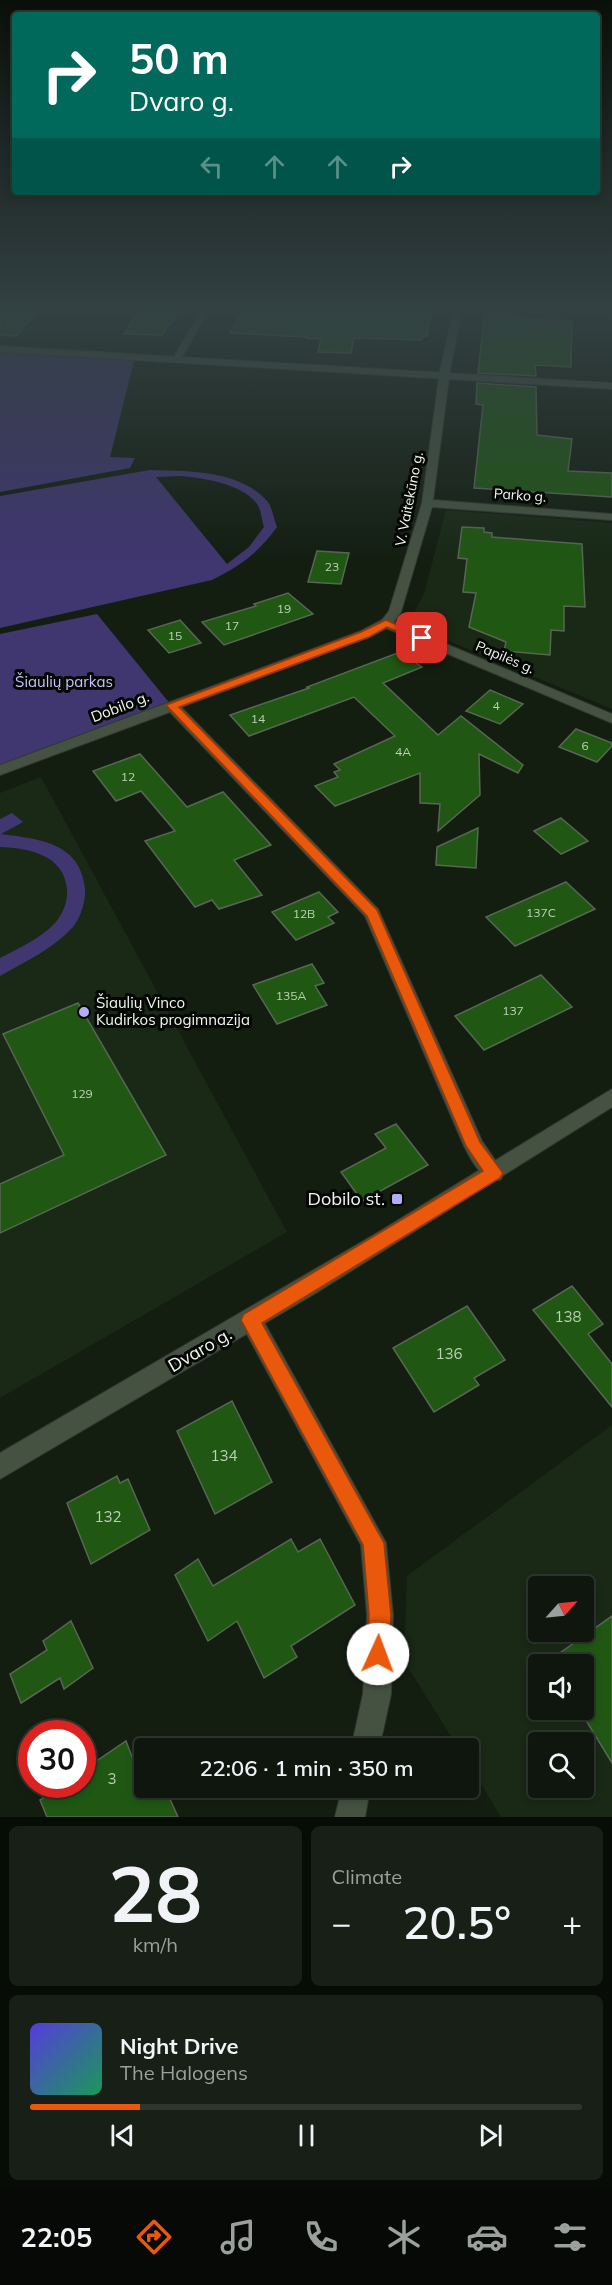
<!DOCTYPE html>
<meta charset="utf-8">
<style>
:root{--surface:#0e160d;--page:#171f16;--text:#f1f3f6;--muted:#9b9f9d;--line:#2e352e;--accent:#ea580c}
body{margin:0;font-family:Mulish,sans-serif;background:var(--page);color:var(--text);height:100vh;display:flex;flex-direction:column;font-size:22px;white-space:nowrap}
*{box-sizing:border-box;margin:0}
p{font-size:20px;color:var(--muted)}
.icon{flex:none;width:33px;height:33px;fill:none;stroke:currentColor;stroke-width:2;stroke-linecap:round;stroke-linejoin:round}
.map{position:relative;height:1817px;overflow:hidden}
.sheet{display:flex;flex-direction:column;gap:9px;padding:9px;background:#080c07;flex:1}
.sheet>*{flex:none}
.banner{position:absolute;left:12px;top:12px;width:588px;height:183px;border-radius:6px;box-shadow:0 3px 9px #0003,0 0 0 2px var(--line);background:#00695c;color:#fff;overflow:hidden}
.needle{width:39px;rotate:63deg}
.controls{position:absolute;left:528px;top:1576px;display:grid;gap:12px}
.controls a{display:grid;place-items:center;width:66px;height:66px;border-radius:6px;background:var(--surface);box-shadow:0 3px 9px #0003,0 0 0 2px var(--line);font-size:30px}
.speed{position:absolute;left:18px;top:1720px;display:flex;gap:12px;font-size:30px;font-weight:700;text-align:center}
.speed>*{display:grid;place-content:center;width:78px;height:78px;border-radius:50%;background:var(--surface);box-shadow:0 3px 9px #0003,0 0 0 2px var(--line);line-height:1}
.speed .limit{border:9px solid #d22;background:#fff;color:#111}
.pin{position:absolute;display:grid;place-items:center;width:51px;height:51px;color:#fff;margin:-26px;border-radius:12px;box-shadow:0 3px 9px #0006}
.me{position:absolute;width:66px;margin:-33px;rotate:2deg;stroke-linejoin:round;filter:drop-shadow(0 0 4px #0008)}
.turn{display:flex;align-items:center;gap:21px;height:126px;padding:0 18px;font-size:27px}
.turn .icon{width:78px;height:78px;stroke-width:2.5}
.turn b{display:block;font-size:42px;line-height:51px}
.lanes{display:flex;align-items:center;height:57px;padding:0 18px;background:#0003;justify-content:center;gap:30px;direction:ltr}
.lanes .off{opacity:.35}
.big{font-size:45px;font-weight:600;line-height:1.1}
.sheet .widget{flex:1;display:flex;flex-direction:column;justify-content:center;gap:9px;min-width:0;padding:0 21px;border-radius:9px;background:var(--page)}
.sheet .dial{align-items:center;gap:0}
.dial b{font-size:78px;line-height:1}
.song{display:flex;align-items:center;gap:18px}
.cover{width:72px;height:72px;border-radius:9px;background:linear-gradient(135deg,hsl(250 70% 55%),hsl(150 70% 35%))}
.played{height:6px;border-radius:3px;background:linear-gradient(90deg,var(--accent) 20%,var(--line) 20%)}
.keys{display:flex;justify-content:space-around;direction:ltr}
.heat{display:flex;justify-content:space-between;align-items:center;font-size:33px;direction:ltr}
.sheet .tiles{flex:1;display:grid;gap:9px;grid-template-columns:1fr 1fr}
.widget:last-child{grid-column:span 2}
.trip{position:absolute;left:134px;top:1738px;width:345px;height:60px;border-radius:6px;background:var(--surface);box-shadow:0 3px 9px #0003,0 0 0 2px var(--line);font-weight:600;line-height:60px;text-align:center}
.menu{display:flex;height:96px;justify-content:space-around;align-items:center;background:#060905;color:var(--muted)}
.menu .icon{width:42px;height:42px}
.menu .active{color:var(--accent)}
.menu b{font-size:27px;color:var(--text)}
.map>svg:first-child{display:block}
</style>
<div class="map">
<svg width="612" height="1817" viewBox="0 0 612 1817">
<rect width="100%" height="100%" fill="#131e11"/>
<g fill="#192916" fill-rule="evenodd">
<polygon points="446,510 612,523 612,709 408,624 424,594"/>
<polygon points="41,777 287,1232 0,1398 0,793"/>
<path d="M612,1425v392h-111l-33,-54v-14h-9l-55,-88 3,-85zM538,1587h46v45h-46zM538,1665h46v45h-46zM538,1743h46v45h-46z"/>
</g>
<g fill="#403670" fill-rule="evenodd">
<polygon points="0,349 135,357 110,457 135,458 130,468 0,492"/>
<path d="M150,470c38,1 90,0 117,31 5,5 7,19 10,26 -20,27 -35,38 -65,53l-212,48v-132zM181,476c22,2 62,8 76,28 4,5 5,17 7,23l-15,20 -22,17 -71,-87z"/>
<polygon points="97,614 171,705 0,770 0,634"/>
<path d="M12,813l11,9 -22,12c37,5 79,8 84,54 1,12 -4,29 -12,39 -20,22 -47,34 -73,49v-18c19,-10 40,-19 55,-35 8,-9 13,-22 12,-34 -3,-34 -38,-41 -67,-42v-28z"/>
</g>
<g fill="#205713" stroke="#596656" stroke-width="1.5">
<polygon points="0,309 39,309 16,336 0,335"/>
<polygon points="140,309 180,309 162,335 124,334"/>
<polygon points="244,309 387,309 431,311 427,336 423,336 422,340 354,338 351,353 318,352 321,339 307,338 308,337 230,333"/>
<polygon points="485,309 508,310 507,315 518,316 518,319 572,321 571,367 535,365 536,376 478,373"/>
<polygon points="477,383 536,387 537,435 572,439 568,471 612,473 612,497 474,488 483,405 476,404"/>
<polygon points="462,527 484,528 484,532 492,533 492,537 582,544 585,607 564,606 564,631 551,630 550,655 504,651 506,642 469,627 476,593 463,592 467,559 458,558"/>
<polygon points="317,551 349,553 341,584 308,582"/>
<polygon points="288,593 313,614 224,645 202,622 256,606 254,604"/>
<polygon points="180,620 201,643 169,653 148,630"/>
<polygon points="400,652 422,667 383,683 438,735 461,716 523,765 518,773 479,754 480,795 438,831 440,804 420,803 420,773 335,806 315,786 338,777 334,772 340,770 334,764 395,736 354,697 249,736 230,715 309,688 307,687"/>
<polygon points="490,690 523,704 500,724 466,711"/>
<polygon points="576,729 612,743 612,746 597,762 559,747"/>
<polygon points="140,754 187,807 223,792 271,845 234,860 262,895 219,909 212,900 195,907 145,841 175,831 141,791 116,801 93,771"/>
<polygon points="561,818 588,841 561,854 534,831"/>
<polygon points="478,828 476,868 436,865 437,847"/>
<polygon points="566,882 595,909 515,946 486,917"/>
<polygon points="319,892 338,912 328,917 334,923 296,940 272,912"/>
<polygon points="312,964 324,983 315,986 327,1005 277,1024 253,985"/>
<polygon points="541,975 572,1007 484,1050 455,1016"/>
<polygon points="78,1003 166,1155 0,1233 0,1184 64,1155 3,1034"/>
<polygon points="396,1124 428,1165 362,1201 341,1172 386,1148 375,1134"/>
<polygon points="572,1286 603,1324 588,1334 612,1364 612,1407 533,1310"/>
<polygon points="467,1306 505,1360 474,1378 479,1385 434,1412 393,1348"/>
<polygon points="232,1401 272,1482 215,1514 177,1431"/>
<polygon points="117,1476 120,1483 128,1479 150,1530 91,1564 67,1503"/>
<polygon points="291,1539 298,1552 320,1539 355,1605 291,1646 297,1657 264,1678 237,1621 208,1641 175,1575 198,1559 213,1586"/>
<polygon points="612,1616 612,1763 584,1717 584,1665 543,1665"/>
<polygon points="71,1621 93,1668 64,1689 60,1678 21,1703 10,1674 47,1650 43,1641"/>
<polygon points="126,1741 144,1788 165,1788 178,1817 47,1817 40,1800 62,1785 82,1785 82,1771"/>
</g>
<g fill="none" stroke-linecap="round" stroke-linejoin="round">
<g stroke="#323830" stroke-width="2">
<g id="minor">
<polygon points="202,309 210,309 179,362 173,362 172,360"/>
<path d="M454,309h8l-12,61 -17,130 179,14v6l-180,-13 -31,105 -7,10 218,92v9l-226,-95 -17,9 -188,70 197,202 104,232 22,32 -3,6c-17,6 -30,-19 -37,-33l-99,-230 -195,-204 -170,63v-10l361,-134 21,-11 7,-9 33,-108 18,-133z"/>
<polygon points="251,1309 259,1313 386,1543 393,1615 391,1694 379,1749 351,1749 363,1694 367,1615 361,1545 243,1327 240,1320 243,1313"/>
<polygon points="342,1788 370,1788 365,1817 335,1817"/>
</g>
</g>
<g stroke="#323830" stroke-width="2">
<g id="secondary">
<polygon points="0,346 612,383 612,389 0,352"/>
<polygon points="612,1089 612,1107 316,1293 0,1479 0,1453 377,1233"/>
</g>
</g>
<use href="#minor" fill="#455242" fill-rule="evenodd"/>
<use href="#secondary" fill="#455242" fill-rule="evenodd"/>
</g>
<linearGradient id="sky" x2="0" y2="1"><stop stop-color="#0a1009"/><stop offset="0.55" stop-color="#334143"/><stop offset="1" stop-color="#334143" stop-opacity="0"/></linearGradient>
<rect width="612" height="563" fill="url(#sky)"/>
<polygon fill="#ea580c" stroke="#983908" stroke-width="1.5" points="386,620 427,638 418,640 387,627 369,637 179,707 377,910 480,1142 503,1173 500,1178 262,1323 384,1543 391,1615 389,1654 386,1662 378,1665 370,1662 367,1654 369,1615 363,1545 241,1320 244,1314 483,1171 466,1146 367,916 166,705 361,632"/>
<g fill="#b5acf9" stroke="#040703" stroke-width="2">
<circle cx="84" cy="1012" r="6"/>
<rect x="391" y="1193" width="12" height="12" rx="3"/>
</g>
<g text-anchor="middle" stroke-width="6" stroke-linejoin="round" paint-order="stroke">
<g font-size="12" fill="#bcd0b7">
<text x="332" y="571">23</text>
<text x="284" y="613">19</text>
<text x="232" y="630">17</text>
<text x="175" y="640">15</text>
<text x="496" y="710">4</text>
<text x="258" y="723">14</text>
<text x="585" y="750">6</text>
<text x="403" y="756">4A</text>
<text x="128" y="781">12</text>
<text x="541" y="917">137C</text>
<text x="304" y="918">12B</text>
<text x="291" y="1000">135A</text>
<text x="513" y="1015">137</text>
<text x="82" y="1098">129</text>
</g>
<g font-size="14" fill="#f0f8ee" stroke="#040703">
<text transform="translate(520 495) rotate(4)" y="5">Parko g.</text>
<text transform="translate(409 499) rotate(-79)" y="5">V. Vaitekūno g.</text>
<text transform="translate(505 657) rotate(23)" y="5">Papilės g.</text>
</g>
<g font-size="15" fill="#c6c1ff" stroke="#040703">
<text x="64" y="687">Šiaulių parkas</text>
</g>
<g font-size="15" fill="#f0f8ee" stroke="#040703">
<text transform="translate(120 707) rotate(-21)" y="5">Dobilo g.</text>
</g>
<g font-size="15" fill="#f0f8ee" stroke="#040703" text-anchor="start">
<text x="96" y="1008">Šiaulių Vinco<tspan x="96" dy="17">Kudirkos progimnazija</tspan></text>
</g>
<g font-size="15" fill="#bcd0b7">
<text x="568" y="1322">138</text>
<text x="449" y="1359">136</text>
<text x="224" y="1461">134</text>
<text x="108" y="1522">132</text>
<text x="112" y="1784">3</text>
</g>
<g font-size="18" fill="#f0f8ee" stroke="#040703" text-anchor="end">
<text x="385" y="1205">Dobilo st.</text>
</g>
<g font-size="18" fill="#f0f8ee" stroke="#040703">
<text transform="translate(200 1350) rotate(-30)" y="6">Dvaro g.</text>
</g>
</g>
</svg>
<div class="controls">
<a><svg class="needle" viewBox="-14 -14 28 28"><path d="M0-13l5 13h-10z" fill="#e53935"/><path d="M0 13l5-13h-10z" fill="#9b9f9d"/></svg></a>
<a><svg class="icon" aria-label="sound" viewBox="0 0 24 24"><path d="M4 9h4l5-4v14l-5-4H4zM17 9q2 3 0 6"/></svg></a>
<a><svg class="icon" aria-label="search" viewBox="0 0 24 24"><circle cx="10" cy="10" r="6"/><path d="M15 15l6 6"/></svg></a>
</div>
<div class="speed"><div class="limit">30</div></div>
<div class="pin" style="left:422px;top:638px;background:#d93025"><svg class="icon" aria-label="arrive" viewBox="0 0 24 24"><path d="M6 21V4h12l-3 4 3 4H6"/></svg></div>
<svg class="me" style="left:378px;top:1654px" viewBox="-20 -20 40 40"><circle r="19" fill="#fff"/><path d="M0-13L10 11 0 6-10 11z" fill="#ea580c"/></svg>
<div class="trip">22:06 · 1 min · 350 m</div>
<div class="banner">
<div class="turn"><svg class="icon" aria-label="right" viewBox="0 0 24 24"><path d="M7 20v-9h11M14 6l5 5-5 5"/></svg><div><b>50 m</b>Dvaro g.</div></div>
<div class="lanes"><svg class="icon off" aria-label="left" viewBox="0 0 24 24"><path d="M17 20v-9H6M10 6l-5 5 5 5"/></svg><svg class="icon off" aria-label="ahead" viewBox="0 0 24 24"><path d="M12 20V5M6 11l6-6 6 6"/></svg><svg class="icon off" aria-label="ahead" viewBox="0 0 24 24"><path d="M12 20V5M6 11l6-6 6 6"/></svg><svg class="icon" aria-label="right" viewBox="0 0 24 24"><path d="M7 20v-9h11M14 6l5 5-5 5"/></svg></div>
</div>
</div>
<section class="sheet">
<div class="tiles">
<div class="widget dial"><b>28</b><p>km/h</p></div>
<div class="widget"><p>Climate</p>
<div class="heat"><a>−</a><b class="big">20.5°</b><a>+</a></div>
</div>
<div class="widget">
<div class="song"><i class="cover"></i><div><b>Night Drive</b><p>The Halogens</p></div></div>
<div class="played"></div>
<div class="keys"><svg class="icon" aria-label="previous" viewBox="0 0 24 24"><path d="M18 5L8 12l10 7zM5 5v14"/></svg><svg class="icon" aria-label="pause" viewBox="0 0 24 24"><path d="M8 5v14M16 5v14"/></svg><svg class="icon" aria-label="next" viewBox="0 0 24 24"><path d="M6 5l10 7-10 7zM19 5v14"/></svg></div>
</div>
</div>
</section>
<nav class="menu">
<b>22:05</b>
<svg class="icon active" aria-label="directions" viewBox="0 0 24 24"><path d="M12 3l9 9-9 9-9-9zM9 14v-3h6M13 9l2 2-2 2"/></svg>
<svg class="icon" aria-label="music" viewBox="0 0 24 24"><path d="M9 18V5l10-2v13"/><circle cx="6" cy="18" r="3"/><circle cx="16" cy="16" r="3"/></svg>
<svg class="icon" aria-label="phone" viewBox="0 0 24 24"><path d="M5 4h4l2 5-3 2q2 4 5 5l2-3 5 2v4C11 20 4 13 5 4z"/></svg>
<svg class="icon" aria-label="climate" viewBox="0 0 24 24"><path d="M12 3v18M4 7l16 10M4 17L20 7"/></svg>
<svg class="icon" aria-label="car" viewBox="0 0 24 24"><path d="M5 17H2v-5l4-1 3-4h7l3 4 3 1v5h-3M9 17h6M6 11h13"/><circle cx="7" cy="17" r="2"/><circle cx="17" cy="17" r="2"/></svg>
<svg class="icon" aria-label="filters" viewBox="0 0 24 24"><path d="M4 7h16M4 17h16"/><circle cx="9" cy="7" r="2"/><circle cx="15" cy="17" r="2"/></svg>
</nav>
